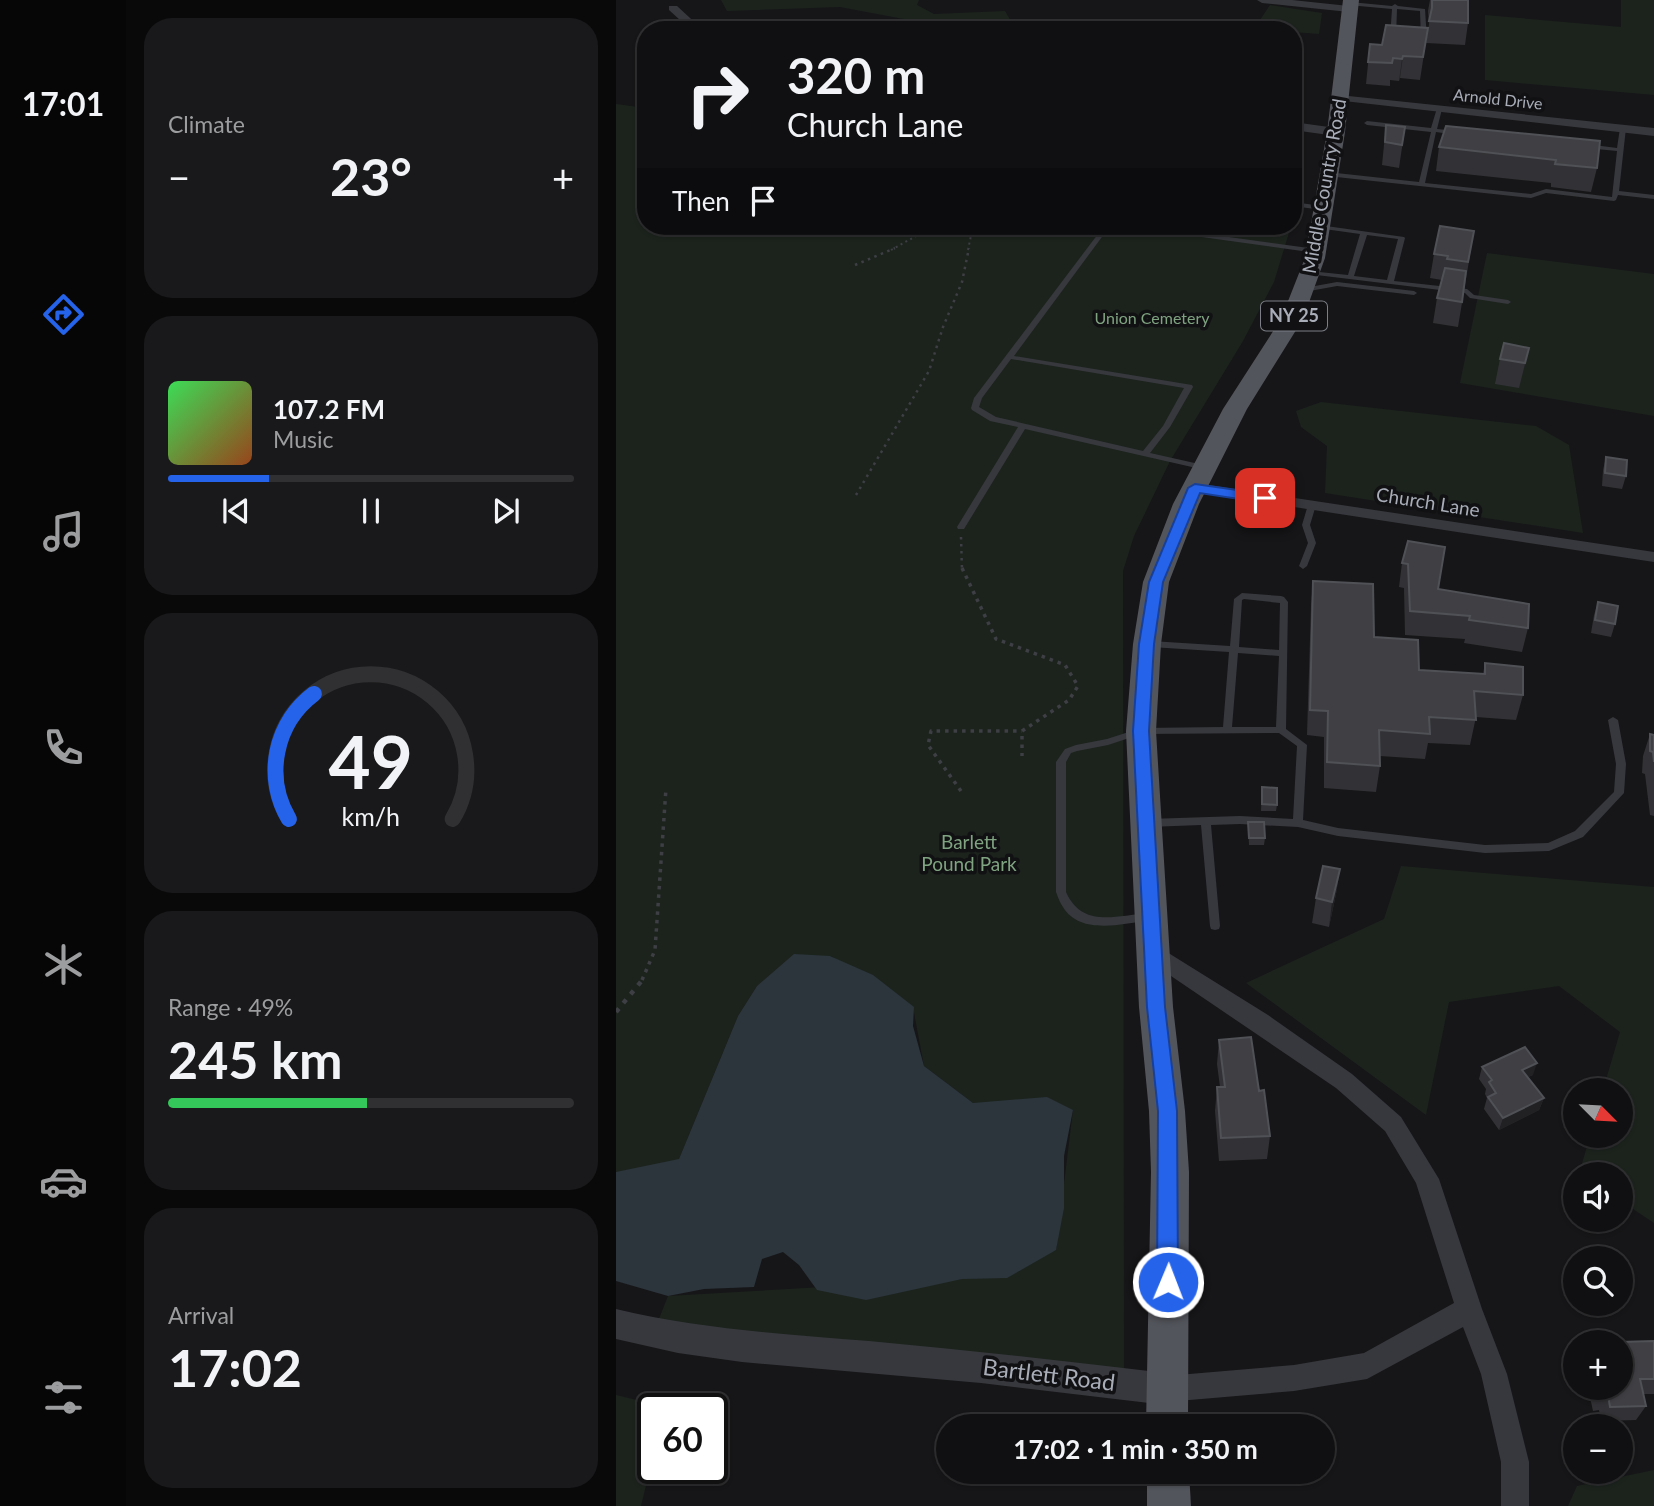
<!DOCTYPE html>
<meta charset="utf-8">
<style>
:root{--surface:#101012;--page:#19191b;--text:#f1f3f6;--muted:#9c9d9f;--line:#303032;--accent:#2563eb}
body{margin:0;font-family:Lato,sans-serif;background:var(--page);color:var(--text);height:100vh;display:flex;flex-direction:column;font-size:26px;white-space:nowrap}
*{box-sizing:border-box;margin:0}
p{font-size:23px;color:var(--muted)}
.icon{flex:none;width:38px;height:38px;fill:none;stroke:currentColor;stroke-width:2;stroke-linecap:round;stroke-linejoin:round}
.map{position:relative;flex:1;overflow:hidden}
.side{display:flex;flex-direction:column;gap:18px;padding:18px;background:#09090a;width:490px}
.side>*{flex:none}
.guide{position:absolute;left:21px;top:21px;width:665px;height:214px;border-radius:28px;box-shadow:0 2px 5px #0004,0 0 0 2px var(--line);background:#101012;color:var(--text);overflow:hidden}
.needle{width:46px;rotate:114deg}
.buttons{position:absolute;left:947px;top:1078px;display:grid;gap:14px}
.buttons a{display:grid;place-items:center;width:70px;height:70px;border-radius:50%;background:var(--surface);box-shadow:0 2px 5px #0004,0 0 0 2px var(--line);font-size:35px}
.speed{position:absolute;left:21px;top:1393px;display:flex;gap:14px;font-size:35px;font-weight:700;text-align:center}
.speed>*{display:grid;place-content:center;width:91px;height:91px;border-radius:50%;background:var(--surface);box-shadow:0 2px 5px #0004,0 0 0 2px var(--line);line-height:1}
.speed .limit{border:4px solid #111;border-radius:10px;background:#fff;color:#111}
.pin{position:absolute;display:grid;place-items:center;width:60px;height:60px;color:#fff;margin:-30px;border-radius:14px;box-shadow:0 4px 10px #0006}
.me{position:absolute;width:77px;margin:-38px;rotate:1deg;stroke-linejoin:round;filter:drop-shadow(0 0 5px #0008)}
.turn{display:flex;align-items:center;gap:24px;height:147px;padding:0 35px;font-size:32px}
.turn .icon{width:91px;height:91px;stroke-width:2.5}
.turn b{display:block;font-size:49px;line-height:60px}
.then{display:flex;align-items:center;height:66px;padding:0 35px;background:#0003;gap:14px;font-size:26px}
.big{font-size:52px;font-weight:700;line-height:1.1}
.side .card{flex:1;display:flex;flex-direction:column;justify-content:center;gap:10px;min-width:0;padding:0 24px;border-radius:28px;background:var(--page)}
.side .dial{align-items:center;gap:0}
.dial svg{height:182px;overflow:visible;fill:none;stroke:var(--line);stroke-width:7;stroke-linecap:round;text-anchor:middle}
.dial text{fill:var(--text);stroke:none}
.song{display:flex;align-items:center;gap:21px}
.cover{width:84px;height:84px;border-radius:10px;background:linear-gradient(135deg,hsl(130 70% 55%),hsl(20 70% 35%))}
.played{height:7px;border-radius:4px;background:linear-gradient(90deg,var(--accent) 25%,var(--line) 25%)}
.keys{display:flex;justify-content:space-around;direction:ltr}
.heat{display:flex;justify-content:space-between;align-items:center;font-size:38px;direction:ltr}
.charge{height:10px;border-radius:5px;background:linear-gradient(90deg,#34c759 49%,var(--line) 0)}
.trip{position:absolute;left:320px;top:1414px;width:399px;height:70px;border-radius:35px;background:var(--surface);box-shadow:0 2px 5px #0004,0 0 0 2px var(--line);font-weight:700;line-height:70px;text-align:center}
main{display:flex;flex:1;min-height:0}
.tabs{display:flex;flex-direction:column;width:126px;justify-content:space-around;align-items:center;background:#060607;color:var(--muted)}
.tabs .icon{width:49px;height:49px}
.tabs .on{color:var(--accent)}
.tabs b{font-size:32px;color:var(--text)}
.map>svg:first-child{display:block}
</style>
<main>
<nav class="tabs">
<b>17:01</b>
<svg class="icon on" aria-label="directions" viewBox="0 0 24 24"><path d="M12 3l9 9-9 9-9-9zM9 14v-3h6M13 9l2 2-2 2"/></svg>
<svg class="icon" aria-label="music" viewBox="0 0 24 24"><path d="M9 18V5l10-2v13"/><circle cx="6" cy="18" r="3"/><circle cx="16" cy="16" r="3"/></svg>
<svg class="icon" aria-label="phone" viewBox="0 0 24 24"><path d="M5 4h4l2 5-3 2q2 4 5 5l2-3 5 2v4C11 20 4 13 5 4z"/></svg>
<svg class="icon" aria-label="climate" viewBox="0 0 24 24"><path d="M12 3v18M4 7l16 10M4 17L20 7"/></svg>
<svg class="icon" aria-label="car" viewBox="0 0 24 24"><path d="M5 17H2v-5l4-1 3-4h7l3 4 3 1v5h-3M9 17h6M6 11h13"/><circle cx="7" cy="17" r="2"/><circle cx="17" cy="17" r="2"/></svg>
<svg class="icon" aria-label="filters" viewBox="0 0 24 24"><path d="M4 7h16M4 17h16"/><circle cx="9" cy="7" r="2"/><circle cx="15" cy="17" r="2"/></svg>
</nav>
<section class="side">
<div class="card"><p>Climate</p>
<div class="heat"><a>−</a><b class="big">23°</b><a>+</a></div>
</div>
<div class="card">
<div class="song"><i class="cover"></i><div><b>107.2 FM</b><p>Music</p></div></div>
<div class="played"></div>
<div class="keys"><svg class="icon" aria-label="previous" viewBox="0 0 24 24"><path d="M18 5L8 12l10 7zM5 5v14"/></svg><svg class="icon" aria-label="pause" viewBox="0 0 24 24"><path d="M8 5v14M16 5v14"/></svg><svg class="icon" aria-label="next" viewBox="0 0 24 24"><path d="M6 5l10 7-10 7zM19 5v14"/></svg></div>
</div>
<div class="card dial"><svg viewBox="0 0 100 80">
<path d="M14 69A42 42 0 1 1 86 69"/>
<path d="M14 69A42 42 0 0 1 25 14" stroke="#2563eb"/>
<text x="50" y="56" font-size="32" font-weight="700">49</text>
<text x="50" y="72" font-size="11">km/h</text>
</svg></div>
<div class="card"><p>Range · 49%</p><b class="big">245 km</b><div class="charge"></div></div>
<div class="card"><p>Arrival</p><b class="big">17:02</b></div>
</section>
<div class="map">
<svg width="1038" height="1506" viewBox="0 0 1038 1506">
<rect width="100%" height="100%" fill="#161618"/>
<g fill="#1c231d">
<polygon points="105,0 303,0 301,5 318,14 389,11 399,28 413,30 346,30 224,7 111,11"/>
<polygon points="1005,0 1038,0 1038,95 869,80 869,15 1005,27"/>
<polygon points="654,5 706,13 703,34 677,32 677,30 638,29"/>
<polygon points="0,104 30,108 30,226 675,226 658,282 627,341 554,461 518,536 507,571 508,1384 37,1334 52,1296 346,1279 440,1250 457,1110 357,1103 308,1066 297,1007 215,956 141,986 122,1016 63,1159 0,1278"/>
<polygon points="871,253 1038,274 1038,416 844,383"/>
<polygon points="705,402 920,426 953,445 967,533 709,493 711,446 685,427 680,411"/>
<polygon points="785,866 1038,887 1038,1223 1005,1201 1004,1174 963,1174 974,1136 1004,1136 1004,1090 987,1090 1004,1032 943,986 833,1002 810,1115 630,983 768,919"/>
<polygon points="0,1395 49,1407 37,1409 37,1456 25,1506 0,1506"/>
<polygon points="1038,1470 1038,1506 952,1506 961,1486"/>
</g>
<polygon fill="#2c353c" points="178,954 214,956 257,975 298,1007 297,1026 308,1066 357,1103 431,1097 457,1110 448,1156 448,1208 440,1250 391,1278 346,1279 250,1300 201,1290 183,1265 167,1252 146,1259 138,1287 88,1289 52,1296 0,1281 0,1172 63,1159 122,1016 141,986"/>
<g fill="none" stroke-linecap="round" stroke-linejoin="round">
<g stroke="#3d3f44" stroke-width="2" stroke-dasharray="2 3.5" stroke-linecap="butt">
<polyline points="275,250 318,226"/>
<polyline points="352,250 357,226"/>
</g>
<g stroke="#3d3f44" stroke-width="2.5" stroke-dasharray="2.5 4.5" stroke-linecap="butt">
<polyline points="239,265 279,248"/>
<polyline points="240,495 313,371 327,327 346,282 353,248"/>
<polyline points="345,537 346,570"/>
</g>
<g stroke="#3d3f44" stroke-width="3.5" stroke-dasharray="3.5 5" stroke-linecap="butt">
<polyline points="346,568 380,639 449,665 462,686 453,700 406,731 406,756"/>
<polyline points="345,791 312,745 315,731 406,731"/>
<polyline points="26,980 39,950 50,788"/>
</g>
<polyline stroke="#3d3f44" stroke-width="4.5" stroke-dasharray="4.5 7" stroke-linecap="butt" points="0,1012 28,978"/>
<g fill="#37383d" fill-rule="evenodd">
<polygon points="734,2 776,6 779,4 782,6 809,9 811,40 808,42 805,40 804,11 781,9 780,38 777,40 774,38 776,9 732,5 731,4"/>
<polygon points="821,108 826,109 821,129 841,131 844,133 841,135 820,132 809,183 915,194 930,189 996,197 1001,151 970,148 967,146 970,144 1001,148 1004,128 1007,126 1010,128 1003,191 1038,195 1038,199 1002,195 1000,200 998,201 930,193 915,198 711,176 708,174 711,172 803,182 815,132 751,125 748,123 751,121 815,128"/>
<polygon points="677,202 706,206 709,208 706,210 677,206"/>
<path d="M703,225l85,12 1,1 -11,43 73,8 7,6 34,5 3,2 -3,2 -38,-6 -5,-5 -157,-19v-2l2,-1 38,4 12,-41 -43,-6v-2zM751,235l31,4 -11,41 -33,-4z"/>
<path d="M488,226h6l-96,130 178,29 1,2 -23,40 -20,26 58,13 1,2 -4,2 -180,-41 -61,100h-6l-1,-2 61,-100 -28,-6 -18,-11 -1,-2 3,-10zM395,359l173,29 -21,38 -20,25 -147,-34 -17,-10 3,-9z"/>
<polygon points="518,226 533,226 700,249 703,251 700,253 521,228"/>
<polygon points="721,282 798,291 801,293 798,295 721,286 688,292 685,290 688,288"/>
<polygon points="696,502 700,505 694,525 700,543 691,566 687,569 683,566 692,543 686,525 692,505"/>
<path d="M626,593l39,3 3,1 4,5 -2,127 21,16 -4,75 35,8 147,17 63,-2 27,-12 39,-39 2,-28 -8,-44 5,-3 5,3 8,44 -2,29 -41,44 -34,14 -64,2 -147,-17 -40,-9 -58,-3 -29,1 9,101 -1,3 -4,1 -4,-1 -1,-3 -9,-101 -53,2 -4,-1 -1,-3 1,-3 4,-1 92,-3 53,3 4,-73 -18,-13 -138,1 -33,11 -31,6 -6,2 -5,9v130c16,36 49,24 81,21l4,1 1,3 -1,3 -4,1c-27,3 -67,14 -84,-14 -3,-4 -5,-10 -7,-15v-130l9,-13 11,-4 31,-6 34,-11 82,-1 6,-75 -78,-5 -4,-3 4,-3 79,5 4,-47zM628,599l36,4 -1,47 -40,-3 3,-47zM622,653l41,3 -3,71h-44z"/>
</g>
<g fill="#37383d" fill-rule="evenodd">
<polygon points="641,0 676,0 733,6 738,9 733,12 646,3"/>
<polygon points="53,6 61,6 87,30 75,30 53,10"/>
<polygon points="723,95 1038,128 1038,136 719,100 719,96"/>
<polygon points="677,122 720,128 726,132 720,136 677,130"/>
<polygon points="579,483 1038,552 1038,562 573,491 571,488 573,485"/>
<polygon points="538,944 652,1015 736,1074 785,1117 823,1179 866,1309 891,1374 913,1462 913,1506 885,1506 885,1462 865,1374 847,1327 751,1379 678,1391 550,1402 541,1398 537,1389 541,1380 550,1376 678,1365 748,1353 838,1303 800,1183 769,1131 720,1088 530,959 527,953 530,947"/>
</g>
<path fill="#37383d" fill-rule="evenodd" d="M0,1309c84,20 168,25 253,32 99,9 198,20 297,32l11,5 5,11 -5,11 -11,5 -185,-22 -239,-21 -64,-9 -62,-14z"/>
<g fill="#53555c" fill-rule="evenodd">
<polygon points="727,0 743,0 729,132 709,258 687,319 631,409 583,504 553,582 545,644 540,731 557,1007 569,1111 573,1172 572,1426 530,1426 535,1172 533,1111 523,1007 510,731 517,644 527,582 557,504 607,409 665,319 689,258 711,132"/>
<polygon points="531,1472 573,1472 575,1506 531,1506"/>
</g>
</g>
<g fill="#323236">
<polygon points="814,0 852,0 852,23 849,45 810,43 813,24 812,11"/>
<polygon points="812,28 804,80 784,78 783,81 774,80 774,86 750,84 754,44 766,45"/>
<polygon points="770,125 789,127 783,168 766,165"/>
<polygon points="830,126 981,168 975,192 935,187 935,183 820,171 823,147"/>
<polygon points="858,231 842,327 817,323 821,298 826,280 814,278 818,254"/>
<polygon points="913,348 903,388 879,384 884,359"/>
<polygon points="990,457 1010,476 1006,489 986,486 987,470"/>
<polygon points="792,541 822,589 912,628 906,652 848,643 849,639 789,635 788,588 783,587 786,563"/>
<polygon points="697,581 758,637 803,670 867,674 869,663 907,695 900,720 860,717 854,745 812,743 809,759 764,756 764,766 760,792 708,788 708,737 691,735 695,606"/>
<polygon points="982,602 999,624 995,637 975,633 978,615"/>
<polygon points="1034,734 1038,735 1038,816 1034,815 1029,774 1026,773 1027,756"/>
<polygon points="646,787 661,805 660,811 645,811"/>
<polygon points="632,822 649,838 648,845 633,845"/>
<polygon points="724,869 720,894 713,927 696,923 700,898"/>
<polygon points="603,1040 643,1091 654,1136 651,1159 603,1161 599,1111 601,1087 604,1087 601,1064"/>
<polygon points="866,1067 917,1075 912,1077 928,1098 923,1110 883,1130 868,1109 871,1098 869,1094 870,1089 863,1079"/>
<polygon points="1038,1341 1038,1394 1027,1394 1030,1406 1020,1420 985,1421 983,1410 977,1411 972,1388 1004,1388"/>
</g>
<g fill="#212124">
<polygon points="787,56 784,78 783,81 786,59"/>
<polygon points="724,869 720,894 713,927 716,902"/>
<polygon points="921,1063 917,1075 902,1082 906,1070"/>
<polygon points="928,1098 923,1110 883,1130 887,1118"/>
</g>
<g fill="#3f3f44" stroke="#4f5156" stroke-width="2">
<polygon points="816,0 852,0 852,23 813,21 816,8"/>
<polygon points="770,25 812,28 807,57 787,56 786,59 777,58 776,63 752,62 754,44 766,45"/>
<polygon points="770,125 789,127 786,145 769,142"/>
<polygon points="830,126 984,141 981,168 939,164 940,160 823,147"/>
<polygon points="824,226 858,231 852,262 831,259 832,256 818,254"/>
<polygon points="829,268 850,271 846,302 821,298"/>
<polygon points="888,343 913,348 909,363 884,359"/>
<polygon points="990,457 1011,460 1010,476 989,473"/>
<polygon points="792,541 829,547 822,589 913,604 912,628 853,620 854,616 794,611 792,564 786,563"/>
<polygon points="697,581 757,584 758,637 802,640 803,670 869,674 869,663 907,667 907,695 858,691 860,720 813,717 814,734 763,730 764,766 711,762 712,711 694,710"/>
<polygon points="982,602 1002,606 999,624 979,620"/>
<polygon points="1034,734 1038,735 1038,762 1037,752 1034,751"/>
<polygon points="646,787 661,788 661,805 646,804"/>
<polygon points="632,822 648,822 649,838 633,838"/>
<polygon points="707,866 724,869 716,902 700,898"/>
<polygon points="635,1037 643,1091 648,1090 654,1136 605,1138 601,1087 609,1087 603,1040"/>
<polygon points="909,1047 921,1063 906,1070 928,1098 887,1118 872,1097 880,1093 873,1082 876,1080 866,1067"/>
<polygon points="1038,1341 1038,1379 1024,1379 1030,1406 994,1407 992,1395 986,1396 984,1388 1004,1388 1004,1342"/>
</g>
<polygon fill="#2563eb" stroke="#184099" stroke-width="2" points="579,484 649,494 656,498 649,503 584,493 547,582 538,644 533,731 549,1007 561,1111 562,1282 559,1289 552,1292 544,1289 541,1282 542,1111 531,1007 517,731 523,644 533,582 572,488"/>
<g text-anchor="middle" stroke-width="7" stroke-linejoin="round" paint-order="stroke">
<g font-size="16" fill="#a8adb8" stroke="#111113">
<text transform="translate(882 99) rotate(6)" y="6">Arnold Drive</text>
</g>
<g font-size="16" fill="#7fa381" stroke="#111113">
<text x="536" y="324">Union Cemetery</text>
</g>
<rect fill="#111113" stroke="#7b7e86" stroke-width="2" x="645" y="301.5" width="66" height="29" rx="5"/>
<g font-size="18" font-weight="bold" fill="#a8adb8">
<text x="678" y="322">NY 25</text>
</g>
<g font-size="19" fill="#a8adb8" stroke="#111113">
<text transform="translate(708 186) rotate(-80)" y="7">Middle Country Road</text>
<text transform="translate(812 502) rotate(9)" y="7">Church Lane</text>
</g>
<g font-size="19" fill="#7fa381" stroke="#111113">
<text x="353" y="849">Barlett<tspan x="353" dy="22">Pound Park</tspan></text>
</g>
<g font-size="23" fill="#a8adb8" stroke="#111113">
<text transform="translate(433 1375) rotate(7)" y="8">Bartlett Road</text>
</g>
</g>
</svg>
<div class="buttons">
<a><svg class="needle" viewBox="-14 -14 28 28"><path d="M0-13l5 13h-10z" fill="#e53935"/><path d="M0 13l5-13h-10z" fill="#9c9d9f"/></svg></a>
<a><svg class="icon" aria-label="sound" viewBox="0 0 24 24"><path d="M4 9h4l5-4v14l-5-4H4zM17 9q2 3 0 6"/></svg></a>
<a><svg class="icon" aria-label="search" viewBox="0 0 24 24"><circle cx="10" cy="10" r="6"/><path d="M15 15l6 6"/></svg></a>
<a>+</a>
<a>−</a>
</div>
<div class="speed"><div class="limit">60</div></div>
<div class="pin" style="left:649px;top:498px;background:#d93025"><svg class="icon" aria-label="arrive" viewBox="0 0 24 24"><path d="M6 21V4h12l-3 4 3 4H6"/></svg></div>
<svg class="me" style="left:552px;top:1282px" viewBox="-20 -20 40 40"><circle r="17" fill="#2563eb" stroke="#fff" stroke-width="3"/><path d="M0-11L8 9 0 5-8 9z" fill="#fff"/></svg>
<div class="trip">17:02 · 1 min · 350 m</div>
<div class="guide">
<div class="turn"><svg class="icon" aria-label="right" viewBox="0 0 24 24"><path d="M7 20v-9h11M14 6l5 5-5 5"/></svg><div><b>320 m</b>Church Lane</div></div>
<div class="then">Then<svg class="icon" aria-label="arrive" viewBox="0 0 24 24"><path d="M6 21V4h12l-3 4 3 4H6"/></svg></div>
</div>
</div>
</main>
